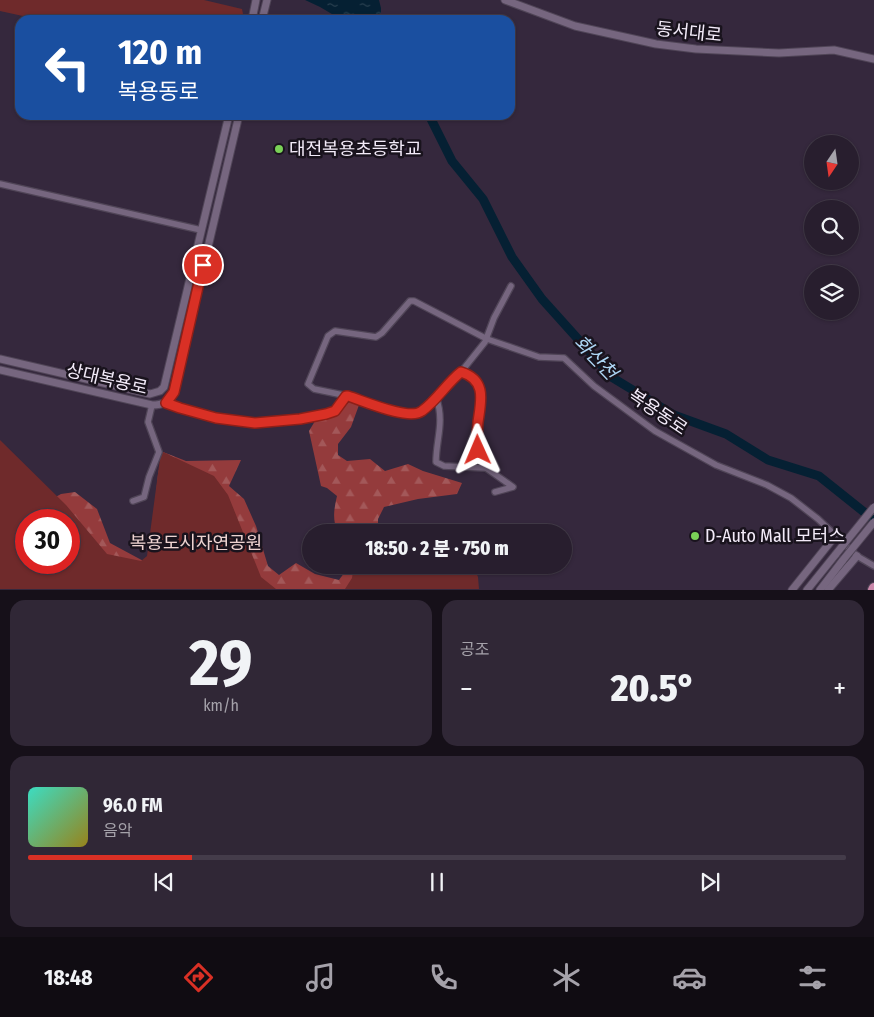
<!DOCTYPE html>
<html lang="ko">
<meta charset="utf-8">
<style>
:root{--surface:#281e2e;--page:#302736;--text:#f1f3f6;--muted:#a5a2aa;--line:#443c4a;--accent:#d93025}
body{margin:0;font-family:"Fira Sans Condensed","Noto Sans KR",sans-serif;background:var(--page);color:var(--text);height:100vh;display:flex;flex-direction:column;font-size:19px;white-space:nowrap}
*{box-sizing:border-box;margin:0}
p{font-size:16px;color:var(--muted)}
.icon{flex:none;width:28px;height:28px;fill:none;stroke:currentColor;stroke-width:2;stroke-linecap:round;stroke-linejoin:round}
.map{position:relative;height:590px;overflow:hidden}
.sheet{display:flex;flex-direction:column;gap:10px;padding:10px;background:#161019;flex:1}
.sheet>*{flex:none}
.top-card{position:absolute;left:15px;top:15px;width:500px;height:105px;border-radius:15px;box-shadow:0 1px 4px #0004,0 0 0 1px var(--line);background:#1a4fa0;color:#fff;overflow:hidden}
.needle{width:32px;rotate:193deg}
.controls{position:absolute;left:804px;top:135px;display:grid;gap:10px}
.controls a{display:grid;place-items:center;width:55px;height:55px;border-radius:50%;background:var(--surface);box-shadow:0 1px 4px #0004,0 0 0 1px var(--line);font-size:25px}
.speed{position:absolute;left:15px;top:509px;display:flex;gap:10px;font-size:25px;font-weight:700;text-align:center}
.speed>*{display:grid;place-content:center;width:65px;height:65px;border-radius:50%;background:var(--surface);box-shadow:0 1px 4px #0004,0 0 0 1px var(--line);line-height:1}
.speed .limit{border:8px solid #d22;background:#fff;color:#111}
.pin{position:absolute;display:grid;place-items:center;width:42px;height:42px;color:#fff;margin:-21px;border:2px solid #fff;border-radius:50%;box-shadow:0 1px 5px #0007}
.me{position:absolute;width:55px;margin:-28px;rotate:359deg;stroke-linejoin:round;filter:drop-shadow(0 0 4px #0008)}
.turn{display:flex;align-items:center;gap:18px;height:105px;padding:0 20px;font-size:22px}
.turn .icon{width:65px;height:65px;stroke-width:2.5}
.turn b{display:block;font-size:35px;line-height:42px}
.big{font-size:38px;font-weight:800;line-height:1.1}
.sheet .widget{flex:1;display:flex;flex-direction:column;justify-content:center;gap:8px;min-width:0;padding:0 18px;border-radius:15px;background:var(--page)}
.sheet .dial{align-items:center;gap:0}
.dial b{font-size:65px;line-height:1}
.song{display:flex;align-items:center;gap:15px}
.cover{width:60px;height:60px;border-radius:8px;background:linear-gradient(135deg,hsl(170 70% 55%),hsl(50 70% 35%))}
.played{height:5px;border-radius:2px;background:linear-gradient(90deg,var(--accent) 20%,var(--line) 20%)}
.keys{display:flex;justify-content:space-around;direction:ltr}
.heat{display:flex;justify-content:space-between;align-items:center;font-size:28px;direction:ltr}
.sheet .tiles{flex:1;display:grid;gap:10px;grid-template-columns:1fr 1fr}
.widget:last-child{grid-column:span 2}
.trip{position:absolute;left:302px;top:524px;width:270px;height:50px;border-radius:25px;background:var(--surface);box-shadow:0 1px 4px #0004,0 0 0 1px var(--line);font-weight:800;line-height:50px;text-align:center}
.dock{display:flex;height:80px;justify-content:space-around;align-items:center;background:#100c12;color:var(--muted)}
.dock .icon{width:35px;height:35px}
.dock .current{color:var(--accent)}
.dock b{font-size:22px;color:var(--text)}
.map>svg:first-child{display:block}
</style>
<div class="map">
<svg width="874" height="590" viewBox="0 0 874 590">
<defs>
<pattern id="forest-firs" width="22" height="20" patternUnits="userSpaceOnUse" patternTransform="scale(1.25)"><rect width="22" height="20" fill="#943b3c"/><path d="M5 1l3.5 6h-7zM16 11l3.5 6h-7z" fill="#a35859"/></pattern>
<pattern id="water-ripples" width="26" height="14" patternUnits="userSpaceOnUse" patternTransform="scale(1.25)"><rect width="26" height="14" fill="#052033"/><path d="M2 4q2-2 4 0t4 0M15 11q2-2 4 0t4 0" fill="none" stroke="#2a4151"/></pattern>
</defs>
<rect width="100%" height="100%" fill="#35283d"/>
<g fill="url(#forest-firs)">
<path d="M350,401l9,4 -8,22 -13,17v11l9,6 23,-2 15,12 23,-7 15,7 39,12 -5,11 -39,5 -34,8 -6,12v13h-40c-6,-11 -4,-24 -1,-36l-10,-8 -6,-2 -12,-55 6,-10 23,-7z"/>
<polygon points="163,452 186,461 241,460 229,486 244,499 256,526 268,566 279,575 296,563 315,574 339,580 350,565 385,565 387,567 410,567 416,565 469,565 475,589 0,589 0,507 26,562 69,562 69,520 43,504 61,494 75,492 97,509 110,543 149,564 158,474"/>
</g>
<g fill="#6f2a2b" fill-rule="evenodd">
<polygon points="0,0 204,0 242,9 244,19 41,20 0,11"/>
<path d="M0,440l66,65 41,49 34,7 6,-5 14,-105 53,25 14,19 33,82 15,12h-276zM26,520h43v42h-43z"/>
<polygon points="354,565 381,565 385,568 421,571 427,565 473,565 478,577 479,589 345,589 352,578"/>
</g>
<polygon fill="url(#water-ripples)" points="305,0 379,0 381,8 381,13 369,20 342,20 320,7"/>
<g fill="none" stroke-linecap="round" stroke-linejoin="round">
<polyline stroke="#052033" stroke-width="9" points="429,115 452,161 483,199 512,257 542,299 613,378 674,415 726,434 768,460 819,476 874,520"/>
<g stroke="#504557" stroke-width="8">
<g id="minor">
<polyline points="0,184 201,230"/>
<path d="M461,372c33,10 15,42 16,66 0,10 3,21 9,30l27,19 -18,5"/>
<polyline points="348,396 314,389 308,384 328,336 335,331 376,337 382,333 410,301 414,301 487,339 539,357 564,358 594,386 655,431 716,465 767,485 791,498 818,519 857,556 874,566"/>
<path d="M436,397c9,25 0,42 0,65l8,4 42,2"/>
<polyline points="166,403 180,409 216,418 255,423 299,419 326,414 335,411 346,396 348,396 403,414 417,414 423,410 445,386 461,372 485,342 494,318 511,286"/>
<polyline points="133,501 144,497 149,477 159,452 148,422 152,405"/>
</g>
</g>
<g stroke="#504557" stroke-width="9">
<g id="tertiary">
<polyline points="505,0 575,26 656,44 696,49 779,53 834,50 874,59"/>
<polyline points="252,20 256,0"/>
<polyline points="262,20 267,0"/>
<polyline points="0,359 150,394 160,391 164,387 229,115"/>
<path d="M0,370l152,35c11,0 17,-3 22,-13l65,-277"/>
<polyline points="792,590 836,535"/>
<polyline points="807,590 836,554"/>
<polyline points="820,590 843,560"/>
<polyline points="828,590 857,556"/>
</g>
</g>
<g stroke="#504557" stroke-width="12">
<polyline id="motorway" points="873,590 874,588"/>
</g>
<use href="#minor" stroke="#76667f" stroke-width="5.5"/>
<use href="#tertiary" stroke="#76667f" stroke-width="7"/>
<use href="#motorway" stroke="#ca87aa" stroke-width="10"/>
<g stroke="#504557" stroke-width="9" stroke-linecap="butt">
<g id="tertiary-bridge">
<polyline points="836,554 874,507"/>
<polyline points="843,560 874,522"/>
</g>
</g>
<use href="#tertiary-bridge" stroke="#76667f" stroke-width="7"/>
</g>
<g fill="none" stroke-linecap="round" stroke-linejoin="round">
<g stroke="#8d1f18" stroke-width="12">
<path id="route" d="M203,265l-29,127 -8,11 14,5 36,10 39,5 45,-4 26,-5 9,-3 11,-15h2c16,5 61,25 74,15 15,-11 25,-28 39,-39 26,8 20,29 17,50 -1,10 -1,19 0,28"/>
</g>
<use href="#route" stroke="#d93025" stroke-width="9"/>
</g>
<g fill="#7ad157" stroke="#19131d" stroke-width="2">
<circle cx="279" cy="149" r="5"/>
<circle cx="695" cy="536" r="5"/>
</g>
<g text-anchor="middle" stroke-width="5" stroke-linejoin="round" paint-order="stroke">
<g font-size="18" fill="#f3ebf9" stroke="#19131d">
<text transform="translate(689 32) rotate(6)" y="6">동서대로</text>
<text transform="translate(107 379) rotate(13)" y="6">상대복용로</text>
<text transform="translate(658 412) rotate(34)" y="6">복용동로</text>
</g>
<g font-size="18" fill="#f3ebf9" stroke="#19131d" text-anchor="start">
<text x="289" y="155">대전복용초등학교</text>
<text x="705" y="542">D-Auto Mall 모터스</text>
</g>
<g font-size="18" fill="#eed3d1" stroke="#19131d">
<text x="196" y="549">복용도시자연공원</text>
</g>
<g font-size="19" font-style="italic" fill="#add5f4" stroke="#19131d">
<text transform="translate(596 357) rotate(46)" y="7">화산천</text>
</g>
</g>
</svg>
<div class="controls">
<a><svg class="needle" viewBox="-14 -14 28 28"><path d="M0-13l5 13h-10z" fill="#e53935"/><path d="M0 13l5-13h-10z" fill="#a5a2aa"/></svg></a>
<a><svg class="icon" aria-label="search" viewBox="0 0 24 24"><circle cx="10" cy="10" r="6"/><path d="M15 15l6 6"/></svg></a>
<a><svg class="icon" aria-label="layers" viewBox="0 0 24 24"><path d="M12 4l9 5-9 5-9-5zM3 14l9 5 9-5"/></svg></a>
</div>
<div class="speed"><div class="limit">30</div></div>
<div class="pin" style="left:203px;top:265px;background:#d93025"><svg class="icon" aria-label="arrive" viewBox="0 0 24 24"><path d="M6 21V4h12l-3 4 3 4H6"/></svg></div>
<svg class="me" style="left:478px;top:450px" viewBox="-20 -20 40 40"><path d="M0-17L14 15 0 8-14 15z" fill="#d93025" stroke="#fff" stroke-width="4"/></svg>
<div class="trip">18:50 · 2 분 · 750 m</div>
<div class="top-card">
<div class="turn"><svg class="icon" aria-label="left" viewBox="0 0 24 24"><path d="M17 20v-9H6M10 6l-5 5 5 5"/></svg><div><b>120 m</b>복용동로</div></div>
</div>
</div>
<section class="sheet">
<div class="tiles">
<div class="widget dial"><b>29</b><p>km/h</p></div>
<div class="widget"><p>공조</p>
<div class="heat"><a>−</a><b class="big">20.5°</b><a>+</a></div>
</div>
<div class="widget">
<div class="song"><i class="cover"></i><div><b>96.0 FM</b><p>음악</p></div></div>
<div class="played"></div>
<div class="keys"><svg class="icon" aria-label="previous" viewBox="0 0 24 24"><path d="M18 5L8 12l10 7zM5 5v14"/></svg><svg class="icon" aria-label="pause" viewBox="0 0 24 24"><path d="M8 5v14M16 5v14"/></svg><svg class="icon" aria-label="next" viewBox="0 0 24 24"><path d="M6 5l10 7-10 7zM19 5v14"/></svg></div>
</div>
</div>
</section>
<nav class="dock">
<b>18:48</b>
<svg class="icon current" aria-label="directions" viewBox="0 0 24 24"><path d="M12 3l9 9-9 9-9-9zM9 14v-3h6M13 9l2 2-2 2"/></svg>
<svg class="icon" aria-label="music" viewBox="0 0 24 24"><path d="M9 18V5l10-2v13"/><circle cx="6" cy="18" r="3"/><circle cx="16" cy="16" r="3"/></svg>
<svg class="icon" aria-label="phone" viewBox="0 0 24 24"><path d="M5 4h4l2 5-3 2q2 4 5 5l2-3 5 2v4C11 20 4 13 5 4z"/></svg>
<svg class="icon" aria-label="climate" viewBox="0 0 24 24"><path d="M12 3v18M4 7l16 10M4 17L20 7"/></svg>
<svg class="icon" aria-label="car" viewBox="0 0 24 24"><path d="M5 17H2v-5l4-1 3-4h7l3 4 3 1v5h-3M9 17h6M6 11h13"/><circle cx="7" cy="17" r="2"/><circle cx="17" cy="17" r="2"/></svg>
<svg class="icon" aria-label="filters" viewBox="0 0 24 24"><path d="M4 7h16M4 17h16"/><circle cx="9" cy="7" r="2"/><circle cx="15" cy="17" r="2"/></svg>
</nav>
